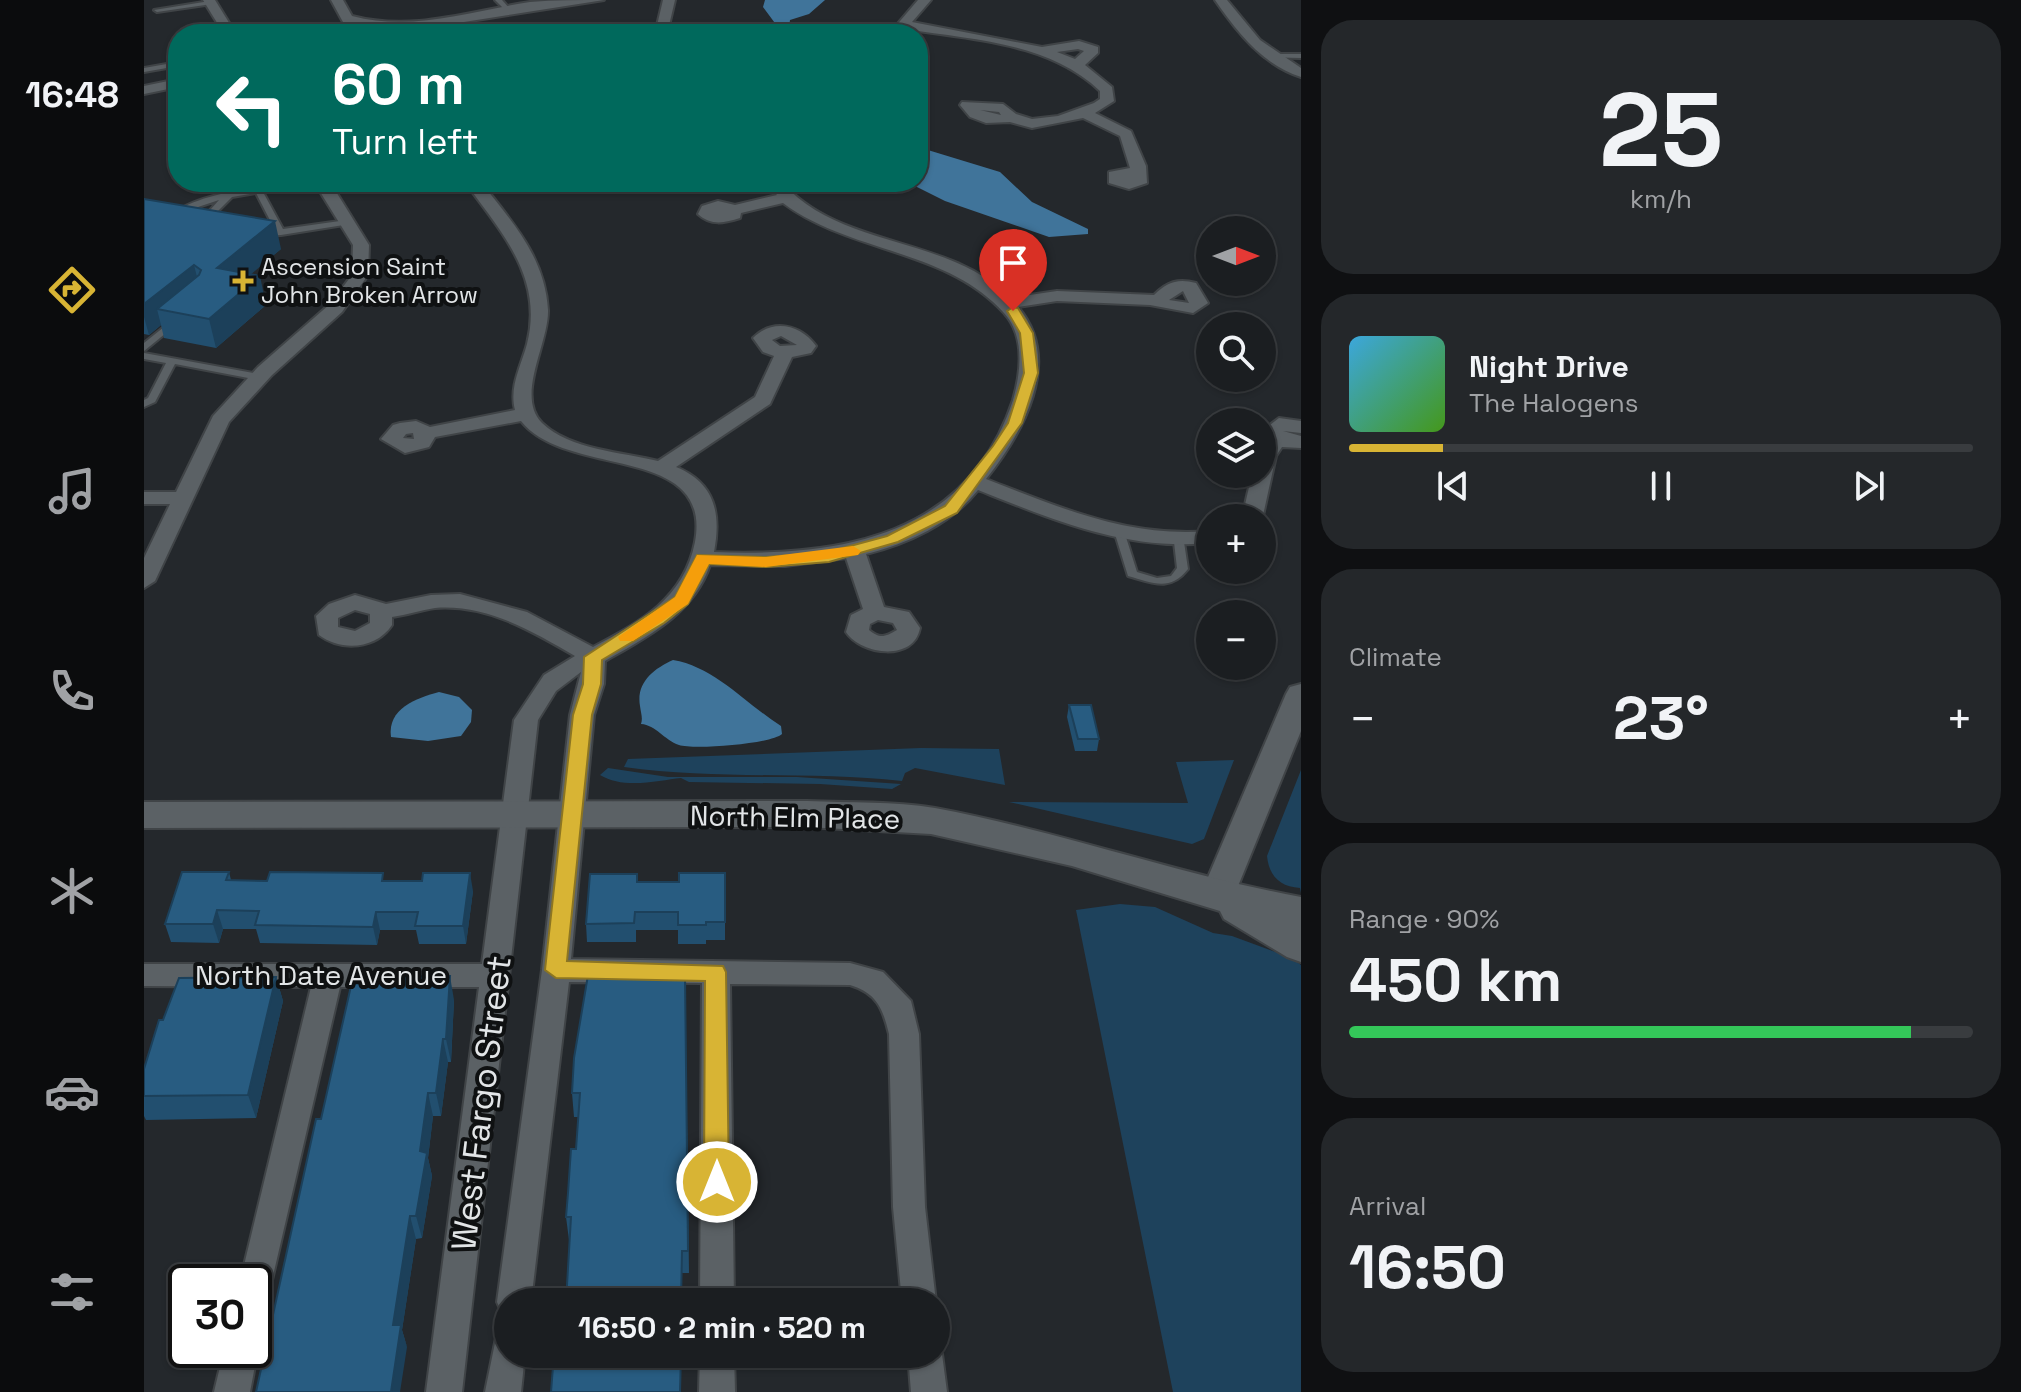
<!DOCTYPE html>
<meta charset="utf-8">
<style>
:root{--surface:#1b1e21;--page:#24272a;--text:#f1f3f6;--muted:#a0a2a5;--line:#393c3f;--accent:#d8b434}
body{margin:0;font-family:"Space Grotesk",sans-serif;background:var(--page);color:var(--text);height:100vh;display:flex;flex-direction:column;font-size:30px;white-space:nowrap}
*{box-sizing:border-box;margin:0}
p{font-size:26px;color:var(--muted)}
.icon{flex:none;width:44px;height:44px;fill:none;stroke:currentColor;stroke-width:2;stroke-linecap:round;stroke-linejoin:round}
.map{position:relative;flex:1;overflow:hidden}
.panel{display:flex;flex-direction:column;gap:20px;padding:20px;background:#0f1012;width:720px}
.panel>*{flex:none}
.top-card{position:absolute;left:24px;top:24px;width:760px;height:168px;border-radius:32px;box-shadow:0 2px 6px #0004,0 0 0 2px var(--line);background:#00695c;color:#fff;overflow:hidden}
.needle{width:52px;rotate:90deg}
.controls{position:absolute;left:1052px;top:216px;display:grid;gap:16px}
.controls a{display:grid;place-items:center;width:80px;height:80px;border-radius:50%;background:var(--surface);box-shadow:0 2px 6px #0004,0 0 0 2px var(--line);font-size:40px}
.speed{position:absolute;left:24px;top:1264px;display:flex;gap:16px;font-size:40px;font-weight:700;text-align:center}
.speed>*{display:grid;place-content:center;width:104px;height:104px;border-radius:50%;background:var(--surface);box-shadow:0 2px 6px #0004,0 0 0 2px var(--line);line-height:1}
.speed .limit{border:4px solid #111;border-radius:12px;background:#fff;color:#111}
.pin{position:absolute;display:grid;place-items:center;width:68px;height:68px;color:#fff;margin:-82px -34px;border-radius:50% 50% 50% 0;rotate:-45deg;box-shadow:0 0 8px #0007}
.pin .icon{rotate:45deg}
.me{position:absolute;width:88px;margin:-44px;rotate:0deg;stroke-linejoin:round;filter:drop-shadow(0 0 6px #0008)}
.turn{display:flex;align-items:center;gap:28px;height:168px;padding:0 32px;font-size:36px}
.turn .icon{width:104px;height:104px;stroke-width:2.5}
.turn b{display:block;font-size:56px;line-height:68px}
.big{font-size:60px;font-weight:700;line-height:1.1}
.panel .card{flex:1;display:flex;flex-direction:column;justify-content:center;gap:12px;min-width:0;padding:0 28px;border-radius:32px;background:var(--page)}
.panel .dial{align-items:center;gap:0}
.dial b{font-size:104px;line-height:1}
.song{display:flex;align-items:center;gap:24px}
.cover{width:96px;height:96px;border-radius:12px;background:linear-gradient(135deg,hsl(200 70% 55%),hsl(100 70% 35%))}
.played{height:8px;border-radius:4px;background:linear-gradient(90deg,var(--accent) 15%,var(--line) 15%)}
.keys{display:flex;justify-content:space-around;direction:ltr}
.heat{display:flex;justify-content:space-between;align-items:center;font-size:44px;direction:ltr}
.charge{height:12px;border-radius:6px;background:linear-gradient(90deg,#34c759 90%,var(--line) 0)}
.trip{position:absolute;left:350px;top:1288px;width:456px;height:80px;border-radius:40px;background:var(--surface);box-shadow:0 2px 6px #0004,0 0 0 2px var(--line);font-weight:700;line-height:80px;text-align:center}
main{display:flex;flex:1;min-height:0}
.tabs{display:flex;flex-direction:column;width:144px;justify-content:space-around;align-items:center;background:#0b0c0d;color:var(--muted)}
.tabs .icon{width:56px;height:56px}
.tabs .selected{color:var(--accent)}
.tabs b{font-size:36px;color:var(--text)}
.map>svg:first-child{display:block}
</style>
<main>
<nav class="tabs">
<b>16:48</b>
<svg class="icon selected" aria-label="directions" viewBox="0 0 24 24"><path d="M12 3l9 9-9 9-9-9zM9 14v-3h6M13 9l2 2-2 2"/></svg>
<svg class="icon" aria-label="music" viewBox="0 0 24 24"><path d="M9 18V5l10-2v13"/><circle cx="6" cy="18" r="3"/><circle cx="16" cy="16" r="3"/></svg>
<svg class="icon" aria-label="phone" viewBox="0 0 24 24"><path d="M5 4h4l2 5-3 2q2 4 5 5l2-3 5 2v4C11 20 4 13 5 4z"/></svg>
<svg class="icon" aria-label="climate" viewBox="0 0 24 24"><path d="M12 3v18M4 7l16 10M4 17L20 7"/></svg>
<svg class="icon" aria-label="car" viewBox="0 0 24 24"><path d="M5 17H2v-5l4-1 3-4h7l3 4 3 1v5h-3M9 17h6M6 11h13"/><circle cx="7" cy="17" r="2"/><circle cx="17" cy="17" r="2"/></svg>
<svg class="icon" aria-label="filters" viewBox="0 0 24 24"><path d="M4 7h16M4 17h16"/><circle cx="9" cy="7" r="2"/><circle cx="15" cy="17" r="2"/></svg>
</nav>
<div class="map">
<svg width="1157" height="1392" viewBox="0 0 1157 1392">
<rect width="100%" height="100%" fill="#24282c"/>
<g fill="#1e425c">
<path d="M777,748l78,1 6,36 -90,-17 -10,5 -3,8c-92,-10 -186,-1 -278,-14l4,-8z"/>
<polygon points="1090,760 1060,839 1048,844 865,802 1044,803 1032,762"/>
<path d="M464,768l60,9h129l104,7 -9,5 -72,-5 -131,-2 -8,-4c-21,2 -57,12 -81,-3z"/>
<path d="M1157,770v123l-1,-5c-20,-1 -31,-12 -33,-32z"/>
<polygon points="976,904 1011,907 1069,933 1088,936 1148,958 1157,965 1157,1392 1029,1392 932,910"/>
</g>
<g fill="#40749a">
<polygon points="621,0 681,0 665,14 646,20 644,34 639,34 619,7"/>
<polygon points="774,147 856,172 888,202 944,229 944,234 905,237 801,201 763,182 774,182"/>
<path d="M529,660c42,7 73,44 108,66l1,8c-11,10 -88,16 -103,11 -15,-5 -23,-20 -38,-21 2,-6 0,-10 -1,-18 -4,-23 13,-37 33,-46z"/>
<path d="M295,692l20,5 13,13 -1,12 -10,14 -33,5 -37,-4c-4,-28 25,-39 48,-45z"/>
</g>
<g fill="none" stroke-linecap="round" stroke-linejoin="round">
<g stroke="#404447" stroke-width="4">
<g id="service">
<polygon points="351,0 358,0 367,10 362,11"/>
<polygon points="66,1 68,4 13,12 10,10"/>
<polygon points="225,24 230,25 222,34 215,34"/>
<polygon points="1123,54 1157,54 1157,58 1121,57 1120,56"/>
<polygon points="34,62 34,66 0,72 0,68"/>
<path d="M148,182h18l-47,10 20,37 64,-9h3v4l-69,11 -21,1v-4l15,-2 -19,-37 -24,4 -21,21 3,6 -1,2h-6l-4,-8 16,-18 -30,10 -9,6 -7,-2c25,-21 87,-27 119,-32z"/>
<polygon points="30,319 33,320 33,324 0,351 0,343"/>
<polygon points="0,353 115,374 120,377 115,380 31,364 11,402 0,407 0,400 4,398 22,363 0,359"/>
<path d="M976,531l5,3 12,38 20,6 14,-2 6,-8 -3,-26 5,-3 5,3 4,27c-18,23 -35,14 -60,7l-13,-42z"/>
</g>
</g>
<g stroke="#404447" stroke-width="4">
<g id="minor">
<polygon points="59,0 71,0 92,34 80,34"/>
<path d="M187,0h12l9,16c61,16 118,-5 178,-14 24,-2 49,-2 74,-2l-191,30 -44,-2 -26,-6z"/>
<polygon points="519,0 531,0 523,34 511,34"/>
<path d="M774,0h13l-19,22 130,25 37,-6 19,6v6l-13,12 27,22 2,14 -19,12 36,18 15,35 1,17 -18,6 -20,-6v-11l21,-4 -10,-32 -37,-18 -51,10 -22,-6 -24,1 -16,-6 -10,-12 2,-3 41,2 13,10 16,5 26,-3 36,-13 6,-4v-8c-52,-49 -127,-51 -194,-62l-5,5h-12zM934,49l6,2 -9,8 -18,-7zM836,110l19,2 2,3z"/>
<path d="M1071,0h12l33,40 41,28v9c-38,-12 -64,-45 -86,-77z"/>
<polygon points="34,79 34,87 0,94 0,86"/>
<polygon points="170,182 186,182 225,245 224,275 198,312 128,375 85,422 11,581 0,588 0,558 26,504 0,504 0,492 32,492 69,416 114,367 186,304 208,275 209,245"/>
<path d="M321,182h16c31,40 64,75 67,128 1,33 -33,86 -6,113 28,27 80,29 116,38l97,-64 19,-41 -11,-4 -10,-14c20,-20 48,-13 63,8l-5,7 -19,4 -22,47 -94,63c40,16 45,48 38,85 126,5 254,-15 299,-152 8,-28 12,-64 -9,-87 -57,-64 -154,-60 -221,-110l-42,10 -1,5c-16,5 -29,8 -42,-4l4,-8 16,-5 17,4 42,-10 -11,-13h16c57,67 167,53 228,116l47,-7 97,4c13,-13 24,-17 42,-12l12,20 -15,10 -43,-8 -93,-4 -39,6c46,54 4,127 -32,172 75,29 143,59 224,52v12c-84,8 -156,-23 -232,-53 -27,34 -71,54 -112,64l18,53 25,5 11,16c-6,34 -59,27 -74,4l5,-17 12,-6 -17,-51 -61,8 -75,-1c-17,49 -63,72 -105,96l-1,23 -10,31 -23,244 279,4 33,9 28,29 8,33 6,173 11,95h-34l-9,-95 -4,-173c-6,-25 -12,-41 -39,-49l-120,-1 4,318h-34l2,-319 -133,-1 -38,320h-23v14l-6,-3 -5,-11 45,-332 28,-255 11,-43 -25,19 -18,29 -76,672h-36l53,-405h-139l-74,319 -12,5v-29h-14l71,-295 -167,-1v-22h338l32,-244 30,-45 31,-19c-43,-25 -88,-52 -140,-48 -14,2 -28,7 -43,9v8c-16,24 -50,27 -73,10l-3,-19 13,-12 26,-9 31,9 45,-9 29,-1 67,18 66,35c47,-25 91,-48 102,-105 18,-99 -128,-63 -174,-121l-86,16 -6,10 -24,6 -24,-14 12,-14 7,-2 16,-2 14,6 85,-17c-6,-23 6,-44 12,-66 17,-67 -26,-112 -62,-162zM1039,291l6,12 -20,-3zM637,336l16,9 -17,1 -8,-6zM269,433l1,6 -11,-1 3,-4zM211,610l15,4v9l-15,8 -17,-4v-9zM734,620l15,3 4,7c-12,7 -17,9 -28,0l1,-6z"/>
<polygon points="1135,418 1157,421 1157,433 1139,431 1157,436 1157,448 1138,447 1132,456 1118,520 1098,518 1108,474 1118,474 1118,446 1123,438 1118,431"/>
<polygon points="364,1333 364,1354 381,1354 377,1392 341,1392 352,1338"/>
<polygon points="110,1340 114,1350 106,1392 70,1392 80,1350 110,1350"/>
<polygon points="792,1341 798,1354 803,1392 767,1392 764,1354 792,1354"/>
<polygon points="556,1354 590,1354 591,1392 555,1392"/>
</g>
</g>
<g stroke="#404447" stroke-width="4">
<polygon id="tertiary" points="1157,684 1157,731 1090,896 1085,905 1073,909 1061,905 1056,896 1142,694 1146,687"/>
</g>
<g stroke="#404447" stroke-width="4">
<path id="secondary" d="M663,801c42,2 87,0 128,7 124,23 242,66 366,89v65l-14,-5 -63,-38 -4,-8 -148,-45 -141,-32 -124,-7 -663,1v-26z"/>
</g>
<use href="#service" fill="#5b6165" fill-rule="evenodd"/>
<use href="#minor" fill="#5b6165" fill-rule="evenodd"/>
<use href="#tertiary" fill="#5b6165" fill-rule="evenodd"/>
<use href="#secondary" fill="#5b6165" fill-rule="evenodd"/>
</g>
<g fill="#224f6f">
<polygon points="0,199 137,249 106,274 122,305 72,348 20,338 17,325 5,335 0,334"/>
<polygon points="925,705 955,739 953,751 931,751 923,717"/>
<polygon points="85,872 87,880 241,881 329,891 322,944 275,944 272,930 236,930 233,945 116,943 112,929 79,929 75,943 27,942 21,924"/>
<polygon points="581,873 581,940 562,940 562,944 534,944 534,930 492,930 492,942 443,942 442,924 493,882 535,882"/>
<polygon points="541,975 545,1273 539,1273 425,1240 422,1217 432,1149 434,1117 430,1117 428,1093"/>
<polygon points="132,977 139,1001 112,1118 2,1120 0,1116 0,1069 19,1020"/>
<polygon points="310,1000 307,1062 304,1062 297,1116 289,1116 284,1158 288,1176 278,1238 272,1239 258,1330 263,1347 177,1119"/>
</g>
<g fill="#1c405a">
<polygon points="131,221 137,249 80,297 73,268"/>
<polygon points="50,265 57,293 13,309 17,325 5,335 0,317 0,304"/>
<polygon points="116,276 122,305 72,348 65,319"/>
<polygon points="326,873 329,891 322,944 319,926"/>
<polygon points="73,910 79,929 75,943 69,924"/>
<polygon points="232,912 236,930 233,945 229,927"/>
<polygon points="306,976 310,1000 307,1062 302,1039"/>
<polygon points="132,977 139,1001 112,1118 104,1095"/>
<polygon points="299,1039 304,1062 297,1116 292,1093"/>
<polygon points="284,1093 289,1116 284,1158 288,1176 278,1238 272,1216 276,1151"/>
<polygon points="266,1216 272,1239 258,1330 263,1347 256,1392 247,1392 249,1325"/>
</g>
<g fill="#285c81" stroke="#1c405a" stroke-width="2">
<polygon points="0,199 131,221 73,268 116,276 65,319 13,309 55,275 57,270 50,265 0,304"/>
<polygon points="925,705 947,705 955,739 934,739"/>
<polygon points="38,872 85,872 82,880 123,881 126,872 239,873 238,881 278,881 279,873 326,873 319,926 271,926 274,912 232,912 229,927 111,925 115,911 73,910 69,924 21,924"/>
<polygon points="535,873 581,873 581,922 562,922 562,925 534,925 534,912 491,912 490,923 442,924 446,874 493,874 493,882 535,882"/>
<polygon points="444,975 541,975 544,1251 538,1251 537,1302 422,1302 427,1217 422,1217 424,1193 427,1149 432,1149 436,1093 428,1093 430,1058"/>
<polygon points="306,976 302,1039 299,1039 292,1093 284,1093 276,1151 283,1153 272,1216 266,1216 249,1325 257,1325 247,1392 112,1392 172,1119 177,1119 209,977"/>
<polygon points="132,977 104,1095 0,1096 0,1069 15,1020 19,1020 35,978"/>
<polygon points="410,1354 537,1354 536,1392 407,1392"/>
</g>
<polygon fill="#d8b434" stroke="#8c7522" stroke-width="2" points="869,307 874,308 889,333 894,373 878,423 813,513 754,542 685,562 622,567 565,564 544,604 520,623 458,660 457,684 448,715 423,961 579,966 582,972 585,1182 581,1190 573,1193 564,1190 560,1182 561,981 412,978 401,970 429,715 439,684 440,657 531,597 553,555 622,557 684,552 743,536 801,506 849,446 864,423 880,373 876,333 863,311"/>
<polygon fill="#f59e0b" points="709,546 717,551 714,555 622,567 565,564 544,604 489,641 476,641 474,637 531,597 553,555 622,557"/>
<path fill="#d8b434" stroke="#0f1112" stroke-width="3" d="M95 269h8v8h8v8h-8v8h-8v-8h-8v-8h8z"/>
<g text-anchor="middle" stroke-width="8" stroke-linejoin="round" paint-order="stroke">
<g font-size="24" fill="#e2e5e7" stroke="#0f1112" text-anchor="start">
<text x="117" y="275">Ascension Saint<tspan x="117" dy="28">John Broken Arrow</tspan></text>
</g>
<g font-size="28" fill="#e2e5e7" stroke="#0f1112">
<text transform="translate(651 817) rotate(1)" y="10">North Elm Place</text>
<text x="177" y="985">North Date Avenue</text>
</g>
<g font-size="34" fill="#e2e5e7" stroke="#0f1112">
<text transform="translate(337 1103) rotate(-83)" y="12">West Fargo Street</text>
</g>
</g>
</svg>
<div class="controls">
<a><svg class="needle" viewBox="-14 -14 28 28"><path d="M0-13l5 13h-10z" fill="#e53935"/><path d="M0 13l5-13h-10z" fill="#a0a2a5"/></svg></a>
<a><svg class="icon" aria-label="search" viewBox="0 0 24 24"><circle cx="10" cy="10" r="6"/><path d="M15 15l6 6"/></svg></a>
<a><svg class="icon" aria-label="layers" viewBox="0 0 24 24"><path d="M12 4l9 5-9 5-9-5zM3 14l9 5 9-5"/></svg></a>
<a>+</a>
<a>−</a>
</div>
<div class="speed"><div class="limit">30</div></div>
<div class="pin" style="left:869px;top:311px;background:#d93025"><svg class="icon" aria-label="arrive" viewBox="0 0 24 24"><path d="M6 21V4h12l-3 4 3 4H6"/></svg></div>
<svg class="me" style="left:573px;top:1182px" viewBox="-20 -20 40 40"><circle r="17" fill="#d8b434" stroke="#fff" stroke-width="3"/><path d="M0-11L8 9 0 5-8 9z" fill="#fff"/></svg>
<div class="trip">16:50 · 2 min · 520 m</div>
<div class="top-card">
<div class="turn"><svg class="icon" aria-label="left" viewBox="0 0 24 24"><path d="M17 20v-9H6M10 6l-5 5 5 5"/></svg><div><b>60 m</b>Turn left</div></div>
</div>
</div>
<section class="panel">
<div class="card dial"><b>25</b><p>km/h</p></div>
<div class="card">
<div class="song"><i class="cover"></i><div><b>Night Drive</b><p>The Halogens</p></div></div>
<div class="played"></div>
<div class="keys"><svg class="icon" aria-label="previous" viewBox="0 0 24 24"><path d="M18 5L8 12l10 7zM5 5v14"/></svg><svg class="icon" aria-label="pause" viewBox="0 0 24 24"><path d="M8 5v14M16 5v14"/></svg><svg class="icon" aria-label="next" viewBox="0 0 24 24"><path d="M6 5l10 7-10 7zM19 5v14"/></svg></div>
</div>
<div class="card"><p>Climate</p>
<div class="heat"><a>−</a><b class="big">23°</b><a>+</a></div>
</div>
<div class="card"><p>Range · 90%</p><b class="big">450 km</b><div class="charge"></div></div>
<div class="card"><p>Arrival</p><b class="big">16:50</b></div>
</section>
</main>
